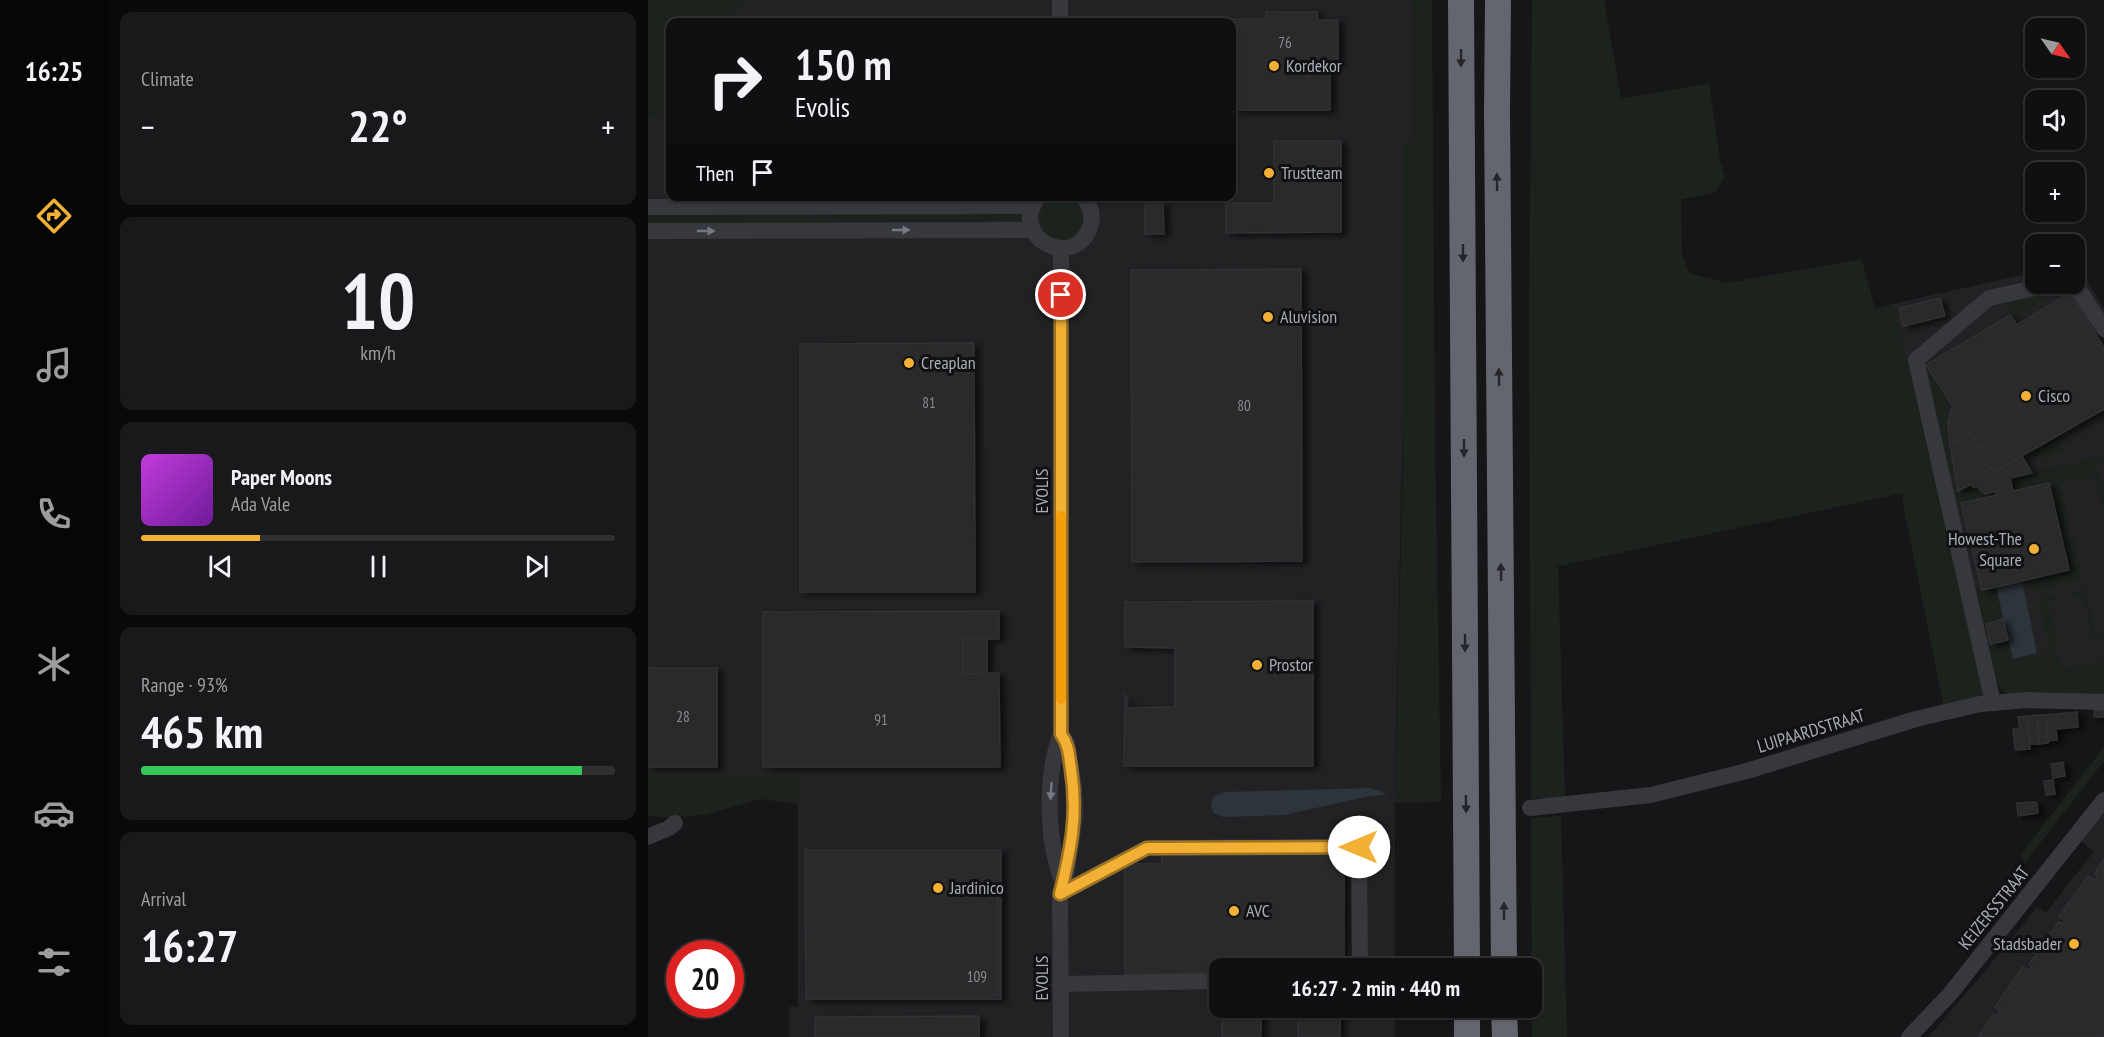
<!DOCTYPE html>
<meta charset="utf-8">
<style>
:root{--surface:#101012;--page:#19191b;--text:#f1f3f6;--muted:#9c9d9f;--line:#303032;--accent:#f2b134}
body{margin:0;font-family:"PT Sans Narrow",sans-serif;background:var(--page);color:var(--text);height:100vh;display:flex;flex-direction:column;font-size:22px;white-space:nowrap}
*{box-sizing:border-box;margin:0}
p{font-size:20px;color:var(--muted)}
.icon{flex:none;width:33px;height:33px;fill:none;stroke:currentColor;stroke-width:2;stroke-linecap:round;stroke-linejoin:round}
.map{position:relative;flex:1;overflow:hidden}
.details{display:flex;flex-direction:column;gap:12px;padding:12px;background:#09090a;width:540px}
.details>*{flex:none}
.hud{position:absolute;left:18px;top:18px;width:570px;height:183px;border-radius:12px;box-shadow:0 2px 4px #0004,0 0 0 2px var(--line);background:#101012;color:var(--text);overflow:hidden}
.needle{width:39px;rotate:124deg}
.controls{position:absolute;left:1377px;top:18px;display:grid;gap:12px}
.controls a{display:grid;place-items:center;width:60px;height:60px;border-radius:12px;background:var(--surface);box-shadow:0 2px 4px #0004,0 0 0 2px var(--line);font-size:30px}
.speed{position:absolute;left:18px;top:940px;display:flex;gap:12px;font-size:30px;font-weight:700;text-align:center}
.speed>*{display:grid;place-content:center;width:78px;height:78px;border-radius:50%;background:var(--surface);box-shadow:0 2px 4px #0004,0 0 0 2px var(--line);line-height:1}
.speed .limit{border:9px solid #d22;background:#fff;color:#111}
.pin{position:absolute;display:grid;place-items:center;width:51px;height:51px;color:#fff;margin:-26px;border:3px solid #fff;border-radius:50%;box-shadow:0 2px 6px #0007}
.me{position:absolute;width:66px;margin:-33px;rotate:270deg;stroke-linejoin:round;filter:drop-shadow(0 0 4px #0008)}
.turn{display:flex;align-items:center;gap:21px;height:126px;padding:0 30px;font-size:27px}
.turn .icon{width:78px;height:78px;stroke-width:2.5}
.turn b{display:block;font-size:42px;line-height:51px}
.then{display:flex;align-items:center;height:57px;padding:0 30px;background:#0003;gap:12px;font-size:22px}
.big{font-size:45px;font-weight:700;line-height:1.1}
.details .card{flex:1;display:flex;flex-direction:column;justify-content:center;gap:9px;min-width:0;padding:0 21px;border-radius:12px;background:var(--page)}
.details .dial{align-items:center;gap:0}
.dial b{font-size:78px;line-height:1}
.song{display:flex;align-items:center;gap:18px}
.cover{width:72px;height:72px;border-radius:9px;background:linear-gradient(135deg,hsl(290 70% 55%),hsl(280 70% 35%))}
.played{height:6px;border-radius:3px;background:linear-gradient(90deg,var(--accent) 25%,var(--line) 25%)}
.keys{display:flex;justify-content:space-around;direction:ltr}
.heat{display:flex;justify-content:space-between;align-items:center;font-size:33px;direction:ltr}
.charge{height:9px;border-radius:4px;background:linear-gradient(90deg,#34c759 93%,var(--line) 0)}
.trip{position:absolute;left:561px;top:958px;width:333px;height:60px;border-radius:12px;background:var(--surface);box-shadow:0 2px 4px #0004,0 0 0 2px var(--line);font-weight:700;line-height:60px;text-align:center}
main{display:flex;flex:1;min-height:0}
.menu{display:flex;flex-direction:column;width:108px;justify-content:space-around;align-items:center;background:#060607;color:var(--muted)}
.menu .icon{width:42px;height:42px}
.menu .on{color:var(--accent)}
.menu b{font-size:27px;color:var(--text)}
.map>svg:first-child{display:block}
</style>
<main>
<nav class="menu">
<b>16:25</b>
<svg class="icon on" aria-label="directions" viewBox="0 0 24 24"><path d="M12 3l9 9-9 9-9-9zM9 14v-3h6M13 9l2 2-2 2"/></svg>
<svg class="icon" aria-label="music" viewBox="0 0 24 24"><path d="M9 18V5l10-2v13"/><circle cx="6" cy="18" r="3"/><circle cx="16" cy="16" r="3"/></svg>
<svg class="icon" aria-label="phone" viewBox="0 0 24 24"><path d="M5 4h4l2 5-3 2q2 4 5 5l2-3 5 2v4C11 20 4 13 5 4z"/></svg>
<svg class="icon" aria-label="climate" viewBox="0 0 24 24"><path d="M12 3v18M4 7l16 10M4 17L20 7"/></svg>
<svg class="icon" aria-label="car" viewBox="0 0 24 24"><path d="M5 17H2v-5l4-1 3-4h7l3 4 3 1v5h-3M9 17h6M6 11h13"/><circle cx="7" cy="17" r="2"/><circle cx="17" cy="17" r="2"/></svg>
<svg class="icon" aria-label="filters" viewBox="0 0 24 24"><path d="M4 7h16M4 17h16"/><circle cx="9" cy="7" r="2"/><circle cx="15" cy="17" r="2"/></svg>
</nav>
<section class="details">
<div class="card"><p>Climate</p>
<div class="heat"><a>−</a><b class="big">22°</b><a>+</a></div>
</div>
<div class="card dial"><b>10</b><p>km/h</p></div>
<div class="card">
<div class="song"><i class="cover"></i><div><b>Paper Moons</b><p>Ada Vale</p></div></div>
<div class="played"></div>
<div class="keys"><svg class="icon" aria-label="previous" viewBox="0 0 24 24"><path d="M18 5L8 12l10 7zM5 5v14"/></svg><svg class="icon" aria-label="pause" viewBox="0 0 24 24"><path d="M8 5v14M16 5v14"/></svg><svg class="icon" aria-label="next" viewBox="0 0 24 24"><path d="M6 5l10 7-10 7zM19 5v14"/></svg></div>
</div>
<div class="card"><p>Range · 93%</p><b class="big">465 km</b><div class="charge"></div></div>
<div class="card"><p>Arrival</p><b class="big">16:27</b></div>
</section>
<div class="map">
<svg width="1456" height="1037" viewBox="0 0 1456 1037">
<defs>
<filter id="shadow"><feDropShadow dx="5.5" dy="3" stdDeviation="3" flood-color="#0009"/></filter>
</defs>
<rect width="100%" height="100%" fill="#161618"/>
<g fill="#222225" fill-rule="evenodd">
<path d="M0,0h765l2,141 -12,3 1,226 -9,404v195h-175v39h175v29h-606v-30l9,-1v-229h-150zM22,22h562v174h-562z"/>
<polygon points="1428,262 1456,308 1456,696 1360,696 1352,688 1318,614 1245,304 1387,272 1388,284 1426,284 1427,263"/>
<polygon points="1454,814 1456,815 1456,1037 1280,1037 1328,982 1389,907 1398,913 1446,851 1433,842"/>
</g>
<g fill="#1c231d">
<polygon points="0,0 97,0 86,14 56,14 63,22 22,22 22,111 0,118"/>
<polygon points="765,0 784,0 787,439 793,802 747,803 755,457 755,144 767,141"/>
<polygon points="884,0 956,0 973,99 1061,83 1072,160 1077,177 1066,193 1033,199 1034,253 1041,273 1079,283 1214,259 1227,309 1245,304 1337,694 1332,700 1296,707 1255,505 1255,493 910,566 917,797 883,799 881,321"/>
<circle cx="413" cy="219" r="21"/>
<polygon points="377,211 377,225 0,226 0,212"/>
<polygon points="1410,289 1365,319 1355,302"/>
<path d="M1282,373l20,32c-7,23 -1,45 3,69l-4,2 -23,-99z"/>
<polygon points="1408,436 1417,452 1385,460 1380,452"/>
<polygon points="1456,456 1456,460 1448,462 1456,497 1456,511 1447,476 1412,483 1423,531 1413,534 1401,483 1365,491 1362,478"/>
<polygon points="1323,484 1325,487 1330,486 1338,493 1348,491 1349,495 1314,503 1314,506 1307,508 1302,492 1310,491"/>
<polygon points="1425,538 1435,580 1384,592 1381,579 1421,570 1414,540"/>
<polygon points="1348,587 1355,619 1338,624 1342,643 1360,640 1365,659 1389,653 1412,656 1415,670 1453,660 1456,673 1456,696 1360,696 1348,682 1327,590"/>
<path d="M1437,588l10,45 9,-2c-3,9 -13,8 -21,5l8,-3 -8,-39 -11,2 -1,-4z"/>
<polygon points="1408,595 1410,599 1400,602 1411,654 1402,650 1391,603 1396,597"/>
<polygon points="1456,747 1456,761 1376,864 1374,853"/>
<polygon points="150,776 150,804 113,799 56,815 28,818 0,816 0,777"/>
<polygon points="913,816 919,1037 884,1037 883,818"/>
</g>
<g fill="#2c353c">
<polygon points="1374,581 1389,653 1365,659 1348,587"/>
<polygon points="722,788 732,791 739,795 722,796 636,815 575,817 565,813 563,806 565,797 576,792"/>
</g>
<g fill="#29292c" stroke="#303034" stroke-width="1.5" filter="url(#shadow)">
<polygon points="618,12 669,12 670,20 690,20 690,63 682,63 682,110 584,110 584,22 490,22 490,20 618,19"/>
<polygon points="626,141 693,141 693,232 578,233 578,203 626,203"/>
<polygon points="497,202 515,202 516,234 497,234"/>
<polygon points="653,269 654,561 484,562 483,270"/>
<polygon points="1423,292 1456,348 1456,409 1337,477 1335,473 1343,468 1331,446 1329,447 1323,432 1302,444 1300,423 1304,408 1306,408 1278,365 1362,315 1369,325"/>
<polygon points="1292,298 1297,316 1255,326 1251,308"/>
<polygon points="326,343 327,592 152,592 152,344"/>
<polygon points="1323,432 1329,447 1331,446 1343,468 1335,473 1337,477 1374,456 1384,473 1362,478 1365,491 1401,483 1421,570 1334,590 1313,503 1349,495 1348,491 1338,494 1333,491 1330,486 1325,487 1323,484 1310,491 1302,444"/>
<polygon points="665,601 665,766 476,766 477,695 479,697 479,708 527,707 527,648 477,647 477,602"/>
<polygon points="351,611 351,639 315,639 315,674 351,673 352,767 115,767 115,612"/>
<polygon points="1355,619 1360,640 1342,644 1338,624"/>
<polygon points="315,639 339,639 339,673 315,674"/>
<rect x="0" y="668" width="69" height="99"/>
<rect x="1446" y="710" width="10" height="7"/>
<polygon points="1429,712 1430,727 1408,729 1409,740 1400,741 1398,715"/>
<polygon points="1389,715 1398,715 1400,743 1391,744"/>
<polygon points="1389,715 1391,744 1381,744 1380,716"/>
<polygon points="1380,716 1382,749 1367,750 1365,729 1372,728 1370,717"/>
<polygon points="1415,762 1417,776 1405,778 1403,764"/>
<polygon points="1405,780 1407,794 1398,795 1396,781"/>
<polygon points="1386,802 1389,803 1390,813 1370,816 1369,803"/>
<polygon points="696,849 696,962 677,962 677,958 665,958 665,969 572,969 572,974 477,974 477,864 514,864 514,853"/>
<polygon points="157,850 353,850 353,886 350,886 350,995 344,995 343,999 158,999"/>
<polygon points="1456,859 1456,1037 1330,1037 1346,1014 1350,1015 1352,1012 1347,1007 1375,967 1382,971 1384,968 1381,964 1411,922 1415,924 1417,921 1411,916 1440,876 1447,880 1449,876 1446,874"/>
<polygon points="350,886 353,886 353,999 343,999 344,995 350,995"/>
<polygon points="613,1010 613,1037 574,1037 574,1011"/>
<rect x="650" y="1011" width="42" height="26"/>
<polygon points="331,1016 331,1037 167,1037 167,1017"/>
</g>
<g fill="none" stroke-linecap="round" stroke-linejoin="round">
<g stroke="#37383d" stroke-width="16">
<polyline points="412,22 412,0"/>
<path d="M390,197c-31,40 36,75 52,30 4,-11 0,-22 -7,-31"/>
<polyline points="0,207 385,206"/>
<polyline points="0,231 385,230"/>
<path d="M413,248v485c-16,43 -15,108 2,150"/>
<polyline points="1421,284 1433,293 1456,329"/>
<polyline points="1345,703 1268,360 1341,298 1405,284"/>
<polyline points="882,808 1003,795 1099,771 1268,719 1332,704 1379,700 1456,702"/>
<polyline points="0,837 21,828 27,823"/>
<polyline points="412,894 499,848 711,847 712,969"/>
<polyline points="413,984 572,981"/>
<polyline points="413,1037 412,894 419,871 427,816 426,787 419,743 413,733"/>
<polyline points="1261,1037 1302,994 1456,800"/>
</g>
<g stroke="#63666e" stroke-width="26">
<polyline points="813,0 819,969"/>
<polyline points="850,0 849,112 856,969"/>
<polyline points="819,1008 819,1037"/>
<polyline points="856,1008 857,1037"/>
</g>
</g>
<defs><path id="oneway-solid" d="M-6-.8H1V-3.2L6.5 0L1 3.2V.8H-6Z" transform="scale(1.5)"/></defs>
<g fill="#26262a">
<use href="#oneway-solid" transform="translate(813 58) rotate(90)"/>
<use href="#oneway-solid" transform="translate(849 182) rotate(-91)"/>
<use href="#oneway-solid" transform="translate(815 253) rotate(90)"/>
<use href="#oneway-solid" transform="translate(851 377) rotate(-91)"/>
<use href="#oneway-solid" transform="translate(816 448) rotate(90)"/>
<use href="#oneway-solid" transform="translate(853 572) rotate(-91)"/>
<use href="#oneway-solid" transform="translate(817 643) rotate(90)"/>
<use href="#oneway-solid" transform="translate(818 804) rotate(89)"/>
<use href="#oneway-solid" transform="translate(856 911) rotate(-90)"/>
</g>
<g fill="#757881">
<use href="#oneway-solid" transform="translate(253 230)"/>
<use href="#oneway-solid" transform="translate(58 231)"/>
<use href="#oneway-solid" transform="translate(403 791) rotate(93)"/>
</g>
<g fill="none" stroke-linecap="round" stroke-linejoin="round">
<g stroke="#9d7322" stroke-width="15">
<path id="route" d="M413,295v439c8,11 8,22 10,35 7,47 0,80 -11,125l87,-46 212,-1"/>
</g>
<use href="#route" stroke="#f2b134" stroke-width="10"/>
<polyline stroke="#f59e0b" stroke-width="10" points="413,516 413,699"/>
</g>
<g fill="#f2b134" stroke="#111113" stroke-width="2">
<circle cx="626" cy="66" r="6"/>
<circle cx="621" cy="173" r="6"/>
<circle cx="620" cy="317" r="6"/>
<circle cx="261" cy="363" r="6"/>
<circle cx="1378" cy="396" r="6"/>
<circle cx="1386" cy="549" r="6"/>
<circle cx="609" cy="665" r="6"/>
<circle cx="290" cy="888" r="6"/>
<circle cx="586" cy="911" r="6"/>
<circle cx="1426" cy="944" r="6"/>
</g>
<g text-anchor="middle" stroke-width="6" stroke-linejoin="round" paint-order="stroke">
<g font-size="15" fill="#888b94">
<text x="637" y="48">76</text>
<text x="281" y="408">81</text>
<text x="596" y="411">80</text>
<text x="35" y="722">28</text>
<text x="233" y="725">91</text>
<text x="329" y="982">109</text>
</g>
<g font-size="18" fill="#a8adb8" stroke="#111113" text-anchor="start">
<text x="638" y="72">Kordekor</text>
<text x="633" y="179">Trustteam</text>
<text x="632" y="323">Aluvision</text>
<text x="273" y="369">Creaplan</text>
<text x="1390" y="402">Cisco</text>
<text x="1374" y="545" text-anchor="end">Howest-The<tspan x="1374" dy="21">Square</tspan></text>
<text x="621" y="671">Prostor</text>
<text x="302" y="894">Jardinico</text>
<text x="598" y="917">AVC</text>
<text x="1414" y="950" text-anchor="end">Stadsbader</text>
</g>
<g font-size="18" fill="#a8adb8" stroke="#111113">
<text transform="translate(394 491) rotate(-90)" y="6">EVOLIS</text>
<text transform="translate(1163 731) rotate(-17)" y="6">LUIPAARDSTRAAT</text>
<text transform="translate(1346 908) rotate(-51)" y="6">KEIZERSSTRAAT</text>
<text transform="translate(394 978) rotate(-90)" y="6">EVOLIS</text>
</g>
</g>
</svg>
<div class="controls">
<a><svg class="needle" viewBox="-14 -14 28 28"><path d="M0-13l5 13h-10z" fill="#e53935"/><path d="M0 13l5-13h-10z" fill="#9c9d9f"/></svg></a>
<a><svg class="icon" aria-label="sound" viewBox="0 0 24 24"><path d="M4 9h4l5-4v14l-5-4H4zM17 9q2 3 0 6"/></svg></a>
<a>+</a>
<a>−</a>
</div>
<div class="speed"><div class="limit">20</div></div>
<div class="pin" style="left:413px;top:295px;background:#d93025"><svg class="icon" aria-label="arrive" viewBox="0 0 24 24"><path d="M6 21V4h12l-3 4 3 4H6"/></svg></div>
<svg class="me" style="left:711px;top:847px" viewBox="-20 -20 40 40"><circle r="19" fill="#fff"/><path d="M0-13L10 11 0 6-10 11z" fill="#f2b134"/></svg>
<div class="trip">16:27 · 2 min · 440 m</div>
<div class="hud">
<div class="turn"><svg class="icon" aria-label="right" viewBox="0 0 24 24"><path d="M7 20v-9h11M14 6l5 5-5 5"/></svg><div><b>150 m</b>Evolis</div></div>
<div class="then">Then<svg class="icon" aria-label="arrive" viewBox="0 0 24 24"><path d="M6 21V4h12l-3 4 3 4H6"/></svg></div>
</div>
</div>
</main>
